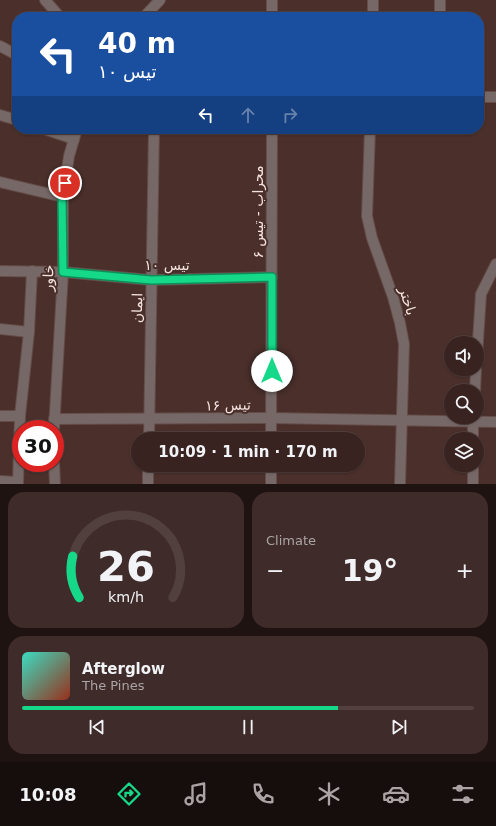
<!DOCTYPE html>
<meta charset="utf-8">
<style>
:root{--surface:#382320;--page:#3f2b29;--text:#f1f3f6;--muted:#aba4a5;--line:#52403e;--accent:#15d989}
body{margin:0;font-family:"DejaVu Sans","Noto Naskh Arabic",sans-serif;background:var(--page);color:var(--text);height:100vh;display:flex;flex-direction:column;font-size:15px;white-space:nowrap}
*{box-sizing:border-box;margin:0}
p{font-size:13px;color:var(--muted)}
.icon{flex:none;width:22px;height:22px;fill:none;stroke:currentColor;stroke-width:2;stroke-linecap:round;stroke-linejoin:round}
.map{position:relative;height:484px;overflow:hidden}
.drawer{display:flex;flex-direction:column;gap:8px;padding:8px;background:#1f1312;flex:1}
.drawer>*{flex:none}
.banner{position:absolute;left:12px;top:12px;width:472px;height:122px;border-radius:16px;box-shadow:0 1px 3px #0004,0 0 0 1px var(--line);background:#1a4fa0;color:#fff;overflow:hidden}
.controls{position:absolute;left:444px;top:336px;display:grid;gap:8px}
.controls a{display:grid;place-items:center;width:40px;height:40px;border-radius:50%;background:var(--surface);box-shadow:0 1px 3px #0004,0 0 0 1px var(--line);font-size:20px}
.speed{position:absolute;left:12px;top:420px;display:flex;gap:8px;font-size:20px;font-weight:700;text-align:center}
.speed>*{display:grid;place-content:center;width:52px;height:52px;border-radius:50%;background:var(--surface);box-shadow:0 1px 3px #0004,0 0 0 1px var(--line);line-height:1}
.speed .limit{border:6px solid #d22;background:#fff;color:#111}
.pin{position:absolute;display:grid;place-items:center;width:34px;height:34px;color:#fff;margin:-17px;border:2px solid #fff;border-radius:50%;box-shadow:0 1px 4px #0007}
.me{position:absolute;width:44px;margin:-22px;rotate:0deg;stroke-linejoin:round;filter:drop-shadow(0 0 3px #0008)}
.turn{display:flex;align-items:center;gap:14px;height:84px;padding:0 20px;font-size:18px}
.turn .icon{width:52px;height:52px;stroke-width:2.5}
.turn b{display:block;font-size:28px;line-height:34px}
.lanes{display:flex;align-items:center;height:38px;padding:0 20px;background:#0003;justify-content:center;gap:20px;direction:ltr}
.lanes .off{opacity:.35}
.big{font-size:30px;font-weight:800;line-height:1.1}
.drawer .card{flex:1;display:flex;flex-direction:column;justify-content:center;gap:6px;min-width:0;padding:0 14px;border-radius:16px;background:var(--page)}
.drawer .dial{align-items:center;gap:0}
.dial svg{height:104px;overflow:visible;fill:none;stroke:var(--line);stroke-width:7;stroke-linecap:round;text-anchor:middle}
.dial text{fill:var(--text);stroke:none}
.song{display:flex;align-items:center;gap:12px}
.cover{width:48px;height:48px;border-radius:6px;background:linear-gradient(135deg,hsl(170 70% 55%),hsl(10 70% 35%))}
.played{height:4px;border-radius:2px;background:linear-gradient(90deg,var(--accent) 70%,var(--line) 70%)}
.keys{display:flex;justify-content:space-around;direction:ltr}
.heat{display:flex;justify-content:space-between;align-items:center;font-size:22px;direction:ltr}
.drawer .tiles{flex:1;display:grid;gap:8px;grid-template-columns:1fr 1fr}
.card:last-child{grid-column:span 2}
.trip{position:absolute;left:131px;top:432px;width:234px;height:40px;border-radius:20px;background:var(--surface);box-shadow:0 1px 3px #0004,0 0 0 1px var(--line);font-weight:800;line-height:40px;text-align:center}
.tab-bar{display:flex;height:64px;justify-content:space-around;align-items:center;background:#160e0d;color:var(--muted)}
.tab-bar .icon{width:28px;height:28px}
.tab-bar .on{color:var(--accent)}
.tab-bar b{font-size:18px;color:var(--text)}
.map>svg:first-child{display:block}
</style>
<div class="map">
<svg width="496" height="484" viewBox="0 0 496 484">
<rect width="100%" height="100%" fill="#4a2f2b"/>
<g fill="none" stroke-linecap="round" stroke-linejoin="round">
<g stroke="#654c48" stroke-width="12">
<g id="minor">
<polyline points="45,0 60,17"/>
<polyline points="440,0 440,17"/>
<polyline points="144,17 160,0"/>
<polyline points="272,17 272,0"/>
<polyline points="373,17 373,0"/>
<polyline points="0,46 17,55"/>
<polyline points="479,97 496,97"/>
<polyline points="0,115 17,120"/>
<polyline points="44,129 74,139"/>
<polyline points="370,129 367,216 372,238 393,297 400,323 404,344 400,484"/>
<polyline points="0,182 63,197"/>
<polyline points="0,271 63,272 151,280 272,277"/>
<polyline points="0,329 29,332"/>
<polyline points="477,356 481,294 496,264"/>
<polyline points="475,391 476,369"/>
<polyline points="0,416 20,416"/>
<polyline points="54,419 271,418 496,422"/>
<polyline points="54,429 63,272 63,197 69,156 77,129"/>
<polyline points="149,439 154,129"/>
<polyline points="271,439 272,129"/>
<polyline points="473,439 473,417"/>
<polyline points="54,463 55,484"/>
<polyline points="473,465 473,484"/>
<polyline points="0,481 18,482"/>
<polyline points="18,484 20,416 29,332 32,271"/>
<polyline points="148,484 148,465"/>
<polyline points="271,484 271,465"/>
</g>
</g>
<use href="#minor" stroke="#766866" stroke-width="10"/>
</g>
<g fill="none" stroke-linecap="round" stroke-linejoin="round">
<g stroke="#0e8d59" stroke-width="10">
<polyline id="route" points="65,183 62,197 63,272 151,280 272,277 272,371"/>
</g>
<use href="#route" stroke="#15d989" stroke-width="7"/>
</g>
<g text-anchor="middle" stroke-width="4" stroke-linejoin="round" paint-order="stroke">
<g font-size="14" fill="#f5e3e0" stroke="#4a2f2b">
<text transform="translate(258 212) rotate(-90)" y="5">محراب - تیس ۶</text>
<text x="167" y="270">تیس ۱۰</text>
<text transform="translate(48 278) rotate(-88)" y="5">خاور</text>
<text transform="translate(408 301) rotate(73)" y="5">باختر</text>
<text transform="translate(137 308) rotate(-89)" y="5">ایمان</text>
<text transform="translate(228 405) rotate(-1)" y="5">تیس ۱۶</text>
</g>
</g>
</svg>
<div class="controls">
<a><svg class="icon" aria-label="sound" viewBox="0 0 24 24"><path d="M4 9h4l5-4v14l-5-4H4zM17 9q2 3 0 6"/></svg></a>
<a><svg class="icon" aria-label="search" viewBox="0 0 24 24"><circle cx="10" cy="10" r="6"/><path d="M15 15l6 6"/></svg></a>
<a><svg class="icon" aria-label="layers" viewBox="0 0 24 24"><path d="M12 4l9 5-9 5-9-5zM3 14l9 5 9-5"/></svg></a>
</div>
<div class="speed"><div class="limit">30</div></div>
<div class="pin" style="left:65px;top:183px;background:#d93025"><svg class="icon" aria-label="arrive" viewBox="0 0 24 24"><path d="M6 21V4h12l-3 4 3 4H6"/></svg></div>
<svg class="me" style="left:272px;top:371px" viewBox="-20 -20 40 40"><circle r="19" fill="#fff"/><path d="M0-13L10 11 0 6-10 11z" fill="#15d989"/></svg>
<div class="trip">10:09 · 1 min · 170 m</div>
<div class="banner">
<div class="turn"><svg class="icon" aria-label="left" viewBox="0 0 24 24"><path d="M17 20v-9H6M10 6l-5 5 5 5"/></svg><div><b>40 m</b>تیس ۱۰</div></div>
<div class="lanes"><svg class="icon" aria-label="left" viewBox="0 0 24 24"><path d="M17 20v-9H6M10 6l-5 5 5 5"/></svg><svg class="icon off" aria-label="ahead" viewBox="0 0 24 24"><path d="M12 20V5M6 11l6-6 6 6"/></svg><svg class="icon off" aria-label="right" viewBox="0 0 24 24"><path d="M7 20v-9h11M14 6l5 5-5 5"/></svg></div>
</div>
</div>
<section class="drawer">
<div class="tiles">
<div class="card dial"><svg viewBox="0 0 100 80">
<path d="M14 69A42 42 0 1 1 86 69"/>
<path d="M14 69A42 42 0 0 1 9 37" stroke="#15d989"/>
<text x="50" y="56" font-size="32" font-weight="700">26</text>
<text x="50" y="72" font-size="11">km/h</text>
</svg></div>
<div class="card"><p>Climate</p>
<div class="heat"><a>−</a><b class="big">19°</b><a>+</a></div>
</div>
<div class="card">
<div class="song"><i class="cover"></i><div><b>Afterglow</b><p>The Pines</p></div></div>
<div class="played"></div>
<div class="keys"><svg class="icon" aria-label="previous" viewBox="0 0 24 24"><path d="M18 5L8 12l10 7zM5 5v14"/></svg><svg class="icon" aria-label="pause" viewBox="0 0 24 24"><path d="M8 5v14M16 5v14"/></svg><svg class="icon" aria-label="next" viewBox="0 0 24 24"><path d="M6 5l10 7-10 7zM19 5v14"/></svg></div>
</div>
</div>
</section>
<nav class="tab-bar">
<b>10:08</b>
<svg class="icon on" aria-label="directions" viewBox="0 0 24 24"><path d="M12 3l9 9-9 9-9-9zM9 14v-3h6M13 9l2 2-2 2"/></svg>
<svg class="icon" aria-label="music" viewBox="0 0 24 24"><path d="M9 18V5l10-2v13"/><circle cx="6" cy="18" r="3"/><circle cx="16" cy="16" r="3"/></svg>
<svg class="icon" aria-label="phone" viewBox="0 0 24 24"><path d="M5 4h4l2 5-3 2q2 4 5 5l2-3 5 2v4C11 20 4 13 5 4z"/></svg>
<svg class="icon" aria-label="climate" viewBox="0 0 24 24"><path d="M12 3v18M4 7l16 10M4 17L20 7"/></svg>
<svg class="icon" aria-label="car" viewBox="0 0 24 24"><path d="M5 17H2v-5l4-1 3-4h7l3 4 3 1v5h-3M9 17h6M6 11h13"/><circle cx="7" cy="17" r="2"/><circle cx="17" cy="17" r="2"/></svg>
<svg class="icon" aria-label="filters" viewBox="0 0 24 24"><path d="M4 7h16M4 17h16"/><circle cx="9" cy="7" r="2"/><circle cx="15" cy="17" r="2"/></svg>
</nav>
